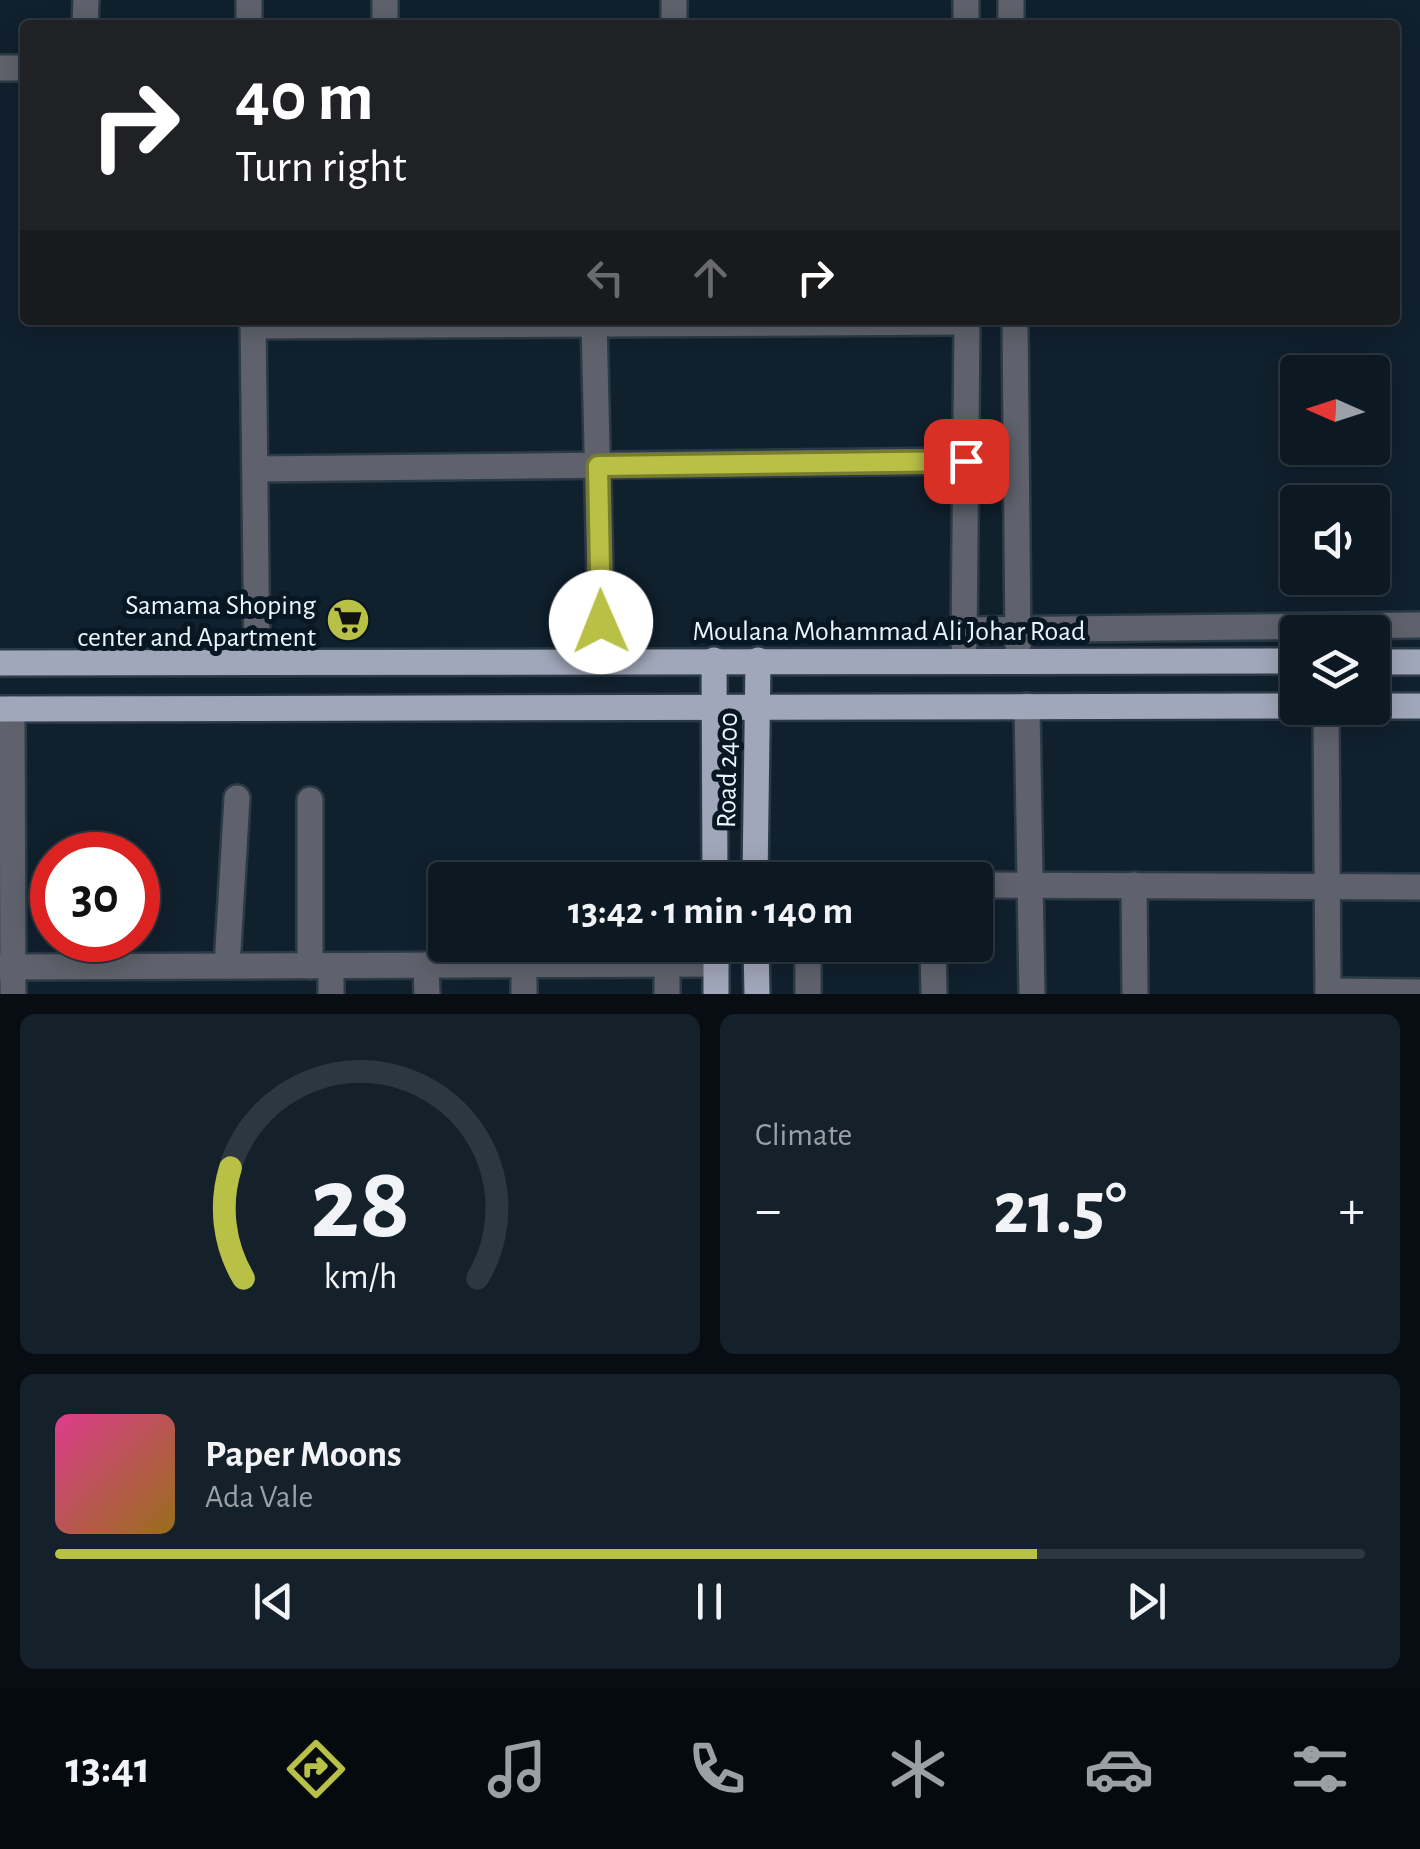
<!DOCTYPE html>
<meta charset="utf-8">
<style>
:root{--surface:#0c1822;--page:#15212a;--text:#f1f3f6;--muted:#9aa0a5;--line:#2c3740;--accent:#b9c046}
body{margin:0;font-family:"Alegreya Sans",sans-serif;background:var(--page);color:var(--text);height:100vh;display:flex;flex-direction:column;font-size:38px;white-space:nowrap}
*{box-sizing:border-box;margin:0}
p{font-size:32px;color:var(--muted)}
.icon{flex:none;width:55px;height:55px;fill:none;stroke:currentColor;stroke-width:2;stroke-linecap:round;stroke-linejoin:round}
.map{position:relative;height:994px;overflow:hidden}
.side{display:flex;flex-direction:column;gap:20px;padding:20px;background:#070d13;flex:1}
.side>*{flex:none}
.top-card{position:absolute;left:20px;top:20px;width:1380px;height:305px;border-radius:10px;box-shadow:0 5px 25px #0003,0 0 0 2px var(--line);background:#202124;color:#fff;overflow:hidden}
.needle{width:65px;rotate:273deg}
.buttons{position:absolute;left:1280px;top:355px;display:grid;gap:20px}
.buttons a{display:grid;place-items:center;width:110px;height:110px;border-radius:10px;background:var(--surface);box-shadow:0 5px 25px #0003,0 0 0 2px var(--line);font-size:50px}
.speed{position:absolute;left:30px;top:832px;display:flex;gap:20px;font-size:50px;font-weight:700;text-align:center}
.speed>*{display:grid;place-content:center;width:130px;height:130px;border-radius:50%;background:var(--surface);box-shadow:0 5px 25px #0003,0 0 0 2px var(--line);line-height:1}
.speed .limit{border:15px solid #d22;background:#fff;color:#111}
.pin{position:absolute;display:grid;place-items:center;width:85px;height:85px;color:#fff;margin:-42px;border-radius:20px;box-shadow:0 5px 15px #0006}
.me{position:absolute;width:110px;margin:-55px;rotate:359deg;stroke-linejoin:round;filter:drop-shadow(0 0 8px #0008)}
.turn{display:flex;align-items:center;gap:35px;height:210px;padding:0 50px;font-size:45px}
.turn .icon{width:130px;height:130px;stroke-width:2.5}
.turn b{display:block;font-size:70px;line-height:85px}
.lanes{display:flex;align-items:center;height:95px;padding:0 50px;background:#0003;justify-content:center;gap:50px;direction:ltr}
.lanes .off{opacity:.35}
.big{font-size:75px;font-weight:700;line-height:1.1}
.side .widget{flex:1;display:flex;flex-direction:column;justify-content:center;gap:15px;min-width:0;padding:0 35px;border-radius:15px;background:var(--page)}
.side .dial{align-items:center;gap:0}
.dial svg{height:260px;overflow:visible;fill:none;stroke:var(--line);stroke-width:7;stroke-linecap:round;text-anchor:middle}
.dial text{fill:var(--text);stroke:none}
.song{display:flex;align-items:center;gap:30px}
.cover{width:120px;height:120px;border-radius:15px;background:linear-gradient(135deg,hsl(330 70% 55%),hsl(40 70% 35%))}
.played{height:10px;border-radius:5px;background:linear-gradient(90deg,var(--accent) 75%,var(--line) 75%)}
.keys{display:flex;justify-content:space-around;direction:ltr}
.heat{display:flex;justify-content:space-between;align-items:center;font-size:55px;direction:ltr}
.side .tiles{flex:1;display:grid;gap:20px;grid-template-columns:1fr 1fr}
.widget:last-child{grid-column:span 2}
.trip{position:absolute;left:428px;top:862px;width:565px;height:100px;border-radius:10px;background:var(--surface);box-shadow:0 5px 25px #0003,0 0 0 2px var(--line);font-weight:700;line-height:100px;text-align:center}
.tabs{display:flex;height:160px;justify-content:space-around;align-items:center;background:#050a0e;color:var(--muted)}
.tabs .icon{width:70px;height:70px}
.tabs .active{color:var(--accent)}
.tabs b{font-size:45px;color:var(--text)}
.map>svg:first-child{display:block}
</style>
<div class="map">
<svg width="1420" height="994" viewBox="0 0 1420 994">
<rect width="100%" height="100%" fill="#10202d"/>
<g fill="none" stroke-linecap="round" stroke-linejoin="round">
<g stroke="#2a3a46" stroke-width="30">
<g id="minor">
<polyline points="249,0 249,25"/>
<polyline points="674,0 674,25"/>
<polyline points="966,0 966,25"/>
<polyline points="1011,0 1011,25"/>
<polyline points="85,25 86,0"/>
<polyline points="385,25 385,0"/>
<polyline points="0,68 25,68"/>
<polyline points="253,320 257,662"/>
<polyline points="594,320 602,661"/>
<polyline points="1015,320 1018,645"/>
<polyline points="253,326 967,322"/>
<polyline points="255,469 966,461"/>
<polyline points="965,630 1420,625"/>
<polyline points="964,645 967,320"/>
<polyline points="1027,706 1032,994"/>
<polyline points="1326,708 1328,994"/>
<polyline points="12,709 13,994"/>
<polyline points="975,885 1420,887"/>
<polyline points="1134,885 1135,994"/>
<polyline points="808,945 808,994"/>
<polyline points="933,945 934,994"/>
<polyline points="667,964 667,994"/>
<polyline points="426,965 427,994"/>
<polyline points="524,965 524,994"/>
<polyline points="227,966 237,798"/>
<polyline points="310,966 310,800"/>
<polyline points="331,966 331,994"/>
<polyline points="0,967 716,964"/>
<polyline points="1328,991 1420,992"/>
</g>
</g>
<g stroke="#2a3a46" stroke-width="30">
<g id="major">
<polyline points="714,660 715,880"/>
<polyline points="1372,662 1420,662"/>
<polyline points="0,663 1298,661"/>
<polyline points="1372,706 1420,706"/>
<polyline points="0,709 1298,706"/>
<polyline points="755,880 758,660"/>
<polyline points="716,945 716,994"/>
<polyline points="756,945 757,994"/>
</g>
</g>
<use href="#minor" stroke="#5f626c" stroke-width="25"/>
<use href="#major" stroke="#a1a7ba" stroke-width="25"/>
</g>
<g fill="none" stroke-linecap="round" stroke-linejoin="round">
<g stroke="#787d2e" stroke-width="25">
<polyline id="route" points="601,622 598,466 966,461"/>
</g>
<use href="#route" stroke="#b9c046" stroke-width="18"/>
</g>
<defs>
<g id="supermarket-disc" transform="scale(2.25)"><circle r="9.5" fill="#b9c046" stroke="#071723"/><path d="M-6-5.5h2.5l.6 2H6L4.5 2H-2.5L-4.4-4H-6ZM-1.5 3.2a1.3 1.3 0 1 0 .1 0ZM3 3.2a1.3 1.3 0 1 0 .1 0Z" fill="#111"/></g>
</defs>
<g fill-rule="evenodd">
<use href="#supermarket-disc" x="348" y="620"/>
</g>
<g text-anchor="middle" stroke-width="10" stroke-linejoin="round" paint-order="stroke">
<g font-size="28" fill="#eaf5fe" stroke="#071723" text-anchor="end">
<text x="316" y="614">Samama Shoping<tspan x="316" dy="32">center and Apartment</tspan></text>
</g>
<g font-size="28" fill="#eaf5fe" stroke="#071723">
<text x="889" y="640">Moulana Mohammad Ali Johar Road</text>
<text transform="translate(726 770) rotate(-89)" y="10">Road 2400</text>
</g>
</g>
</svg>
<div class="buttons">
<a><svg class="needle" viewBox="-14 -14 28 28"><path d="M0-13l5 13h-10z" fill="#e53935"/><path d="M0 13l5-13h-10z" fill="#9aa0a5"/></svg></a>
<a><svg class="icon" aria-label="sound" viewBox="0 0 24 24"><path d="M4 9h4l5-4v14l-5-4H4zM17 9q2 3 0 6"/></svg></a>
<a><svg class="icon" aria-label="layers" viewBox="0 0 24 24"><path d="M12 4l9 5-9 5-9-5zM3 14l9 5 9-5"/></svg></a>
</div>
<div class="speed"><div class="limit">30</div></div>
<div class="pin" style="left:966px;top:461px;background:#d93025"><svg class="icon" aria-label="arrive" viewBox="0 0 24 24"><path d="M6 21V4h12l-3 4 3 4H6"/></svg></div>
<svg class="me" style="left:601px;top:622px" viewBox="-20 -20 40 40"><circle r="19" fill="#fff"/><path d="M0-13L10 11 0 6-10 11z" fill="#b9c046"/></svg>
<div class="trip">13:42 · 1 min · 140 m</div>
<div class="top-card">
<div class="turn"><svg class="icon" aria-label="right" viewBox="0 0 24 24"><path d="M7 20v-9h11M14 6l5 5-5 5"/></svg><div><b>40 m</b>Turn right</div></div>
<div class="lanes"><svg class="icon off" aria-label="left" viewBox="0 0 24 24"><path d="M17 20v-9H6M10 6l-5 5 5 5"/></svg><svg class="icon off" aria-label="ahead" viewBox="0 0 24 24"><path d="M12 20V5M6 11l6-6 6 6"/></svg><svg class="icon" aria-label="right" viewBox="0 0 24 24"><path d="M7 20v-9h11M14 6l5 5-5 5"/></svg></div>
</div>
</div>
<section class="side">
<div class="tiles">
<div class="widget dial"><svg viewBox="0 0 100 80">
<path d="M14 69A42 42 0 1 1 86 69"/>
<path d="M14 69A42 42 0 0 1 10 35" stroke="#b9c046"/>
<text x="50" y="56" font-size="32" font-weight="700">28</text>
<text x="50" y="72" font-size="11">km/h</text>
</svg></div>
<div class="widget"><p>Climate</p>
<div class="heat"><a>−</a><b class="big">21.5°</b><a>+</a></div>
</div>
<div class="widget">
<div class="song"><i class="cover"></i><div><b>Paper Moons</b><p>Ada Vale</p></div></div>
<div class="played"></div>
<div class="keys"><svg class="icon" aria-label="previous" viewBox="0 0 24 24"><path d="M18 5L8 12l10 7zM5 5v14"/></svg><svg class="icon" aria-label="pause" viewBox="0 0 24 24"><path d="M8 5v14M16 5v14"/></svg><svg class="icon" aria-label="next" viewBox="0 0 24 24"><path d="M6 5l10 7-10 7zM19 5v14"/></svg></div>
</div>
</div>
</section>
<nav class="tabs">
<b>13:41</b>
<svg class="icon active" aria-label="directions" viewBox="0 0 24 24"><path d="M12 3l9 9-9 9-9-9zM9 14v-3h6M13 9l2 2-2 2"/></svg>
<svg class="icon" aria-label="music" viewBox="0 0 24 24"><path d="M9 18V5l10-2v13"/><circle cx="6" cy="18" r="3"/><circle cx="16" cy="16" r="3"/></svg>
<svg class="icon" aria-label="phone" viewBox="0 0 24 24"><path d="M5 4h4l2 5-3 2q2 4 5 5l2-3 5 2v4C11 20 4 13 5 4z"/></svg>
<svg class="icon" aria-label="climate" viewBox="0 0 24 24"><path d="M12 3v18M4 7l16 10M4 17L20 7"/></svg>
<svg class="icon" aria-label="car" viewBox="0 0 24 24"><path d="M5 17H2v-5l4-1 3-4h7l3 4 3 1v5h-3M9 17h6M6 11h13"/><circle cx="7" cy="17" r="2"/><circle cx="17" cy="17" r="2"/></svg>
<svg class="icon" aria-label="filters" viewBox="0 0 24 24"><path d="M4 7h16M4 17h16"/><circle cx="9" cy="7" r="2"/><circle cx="15" cy="17" r="2"/></svg>
</nav>
